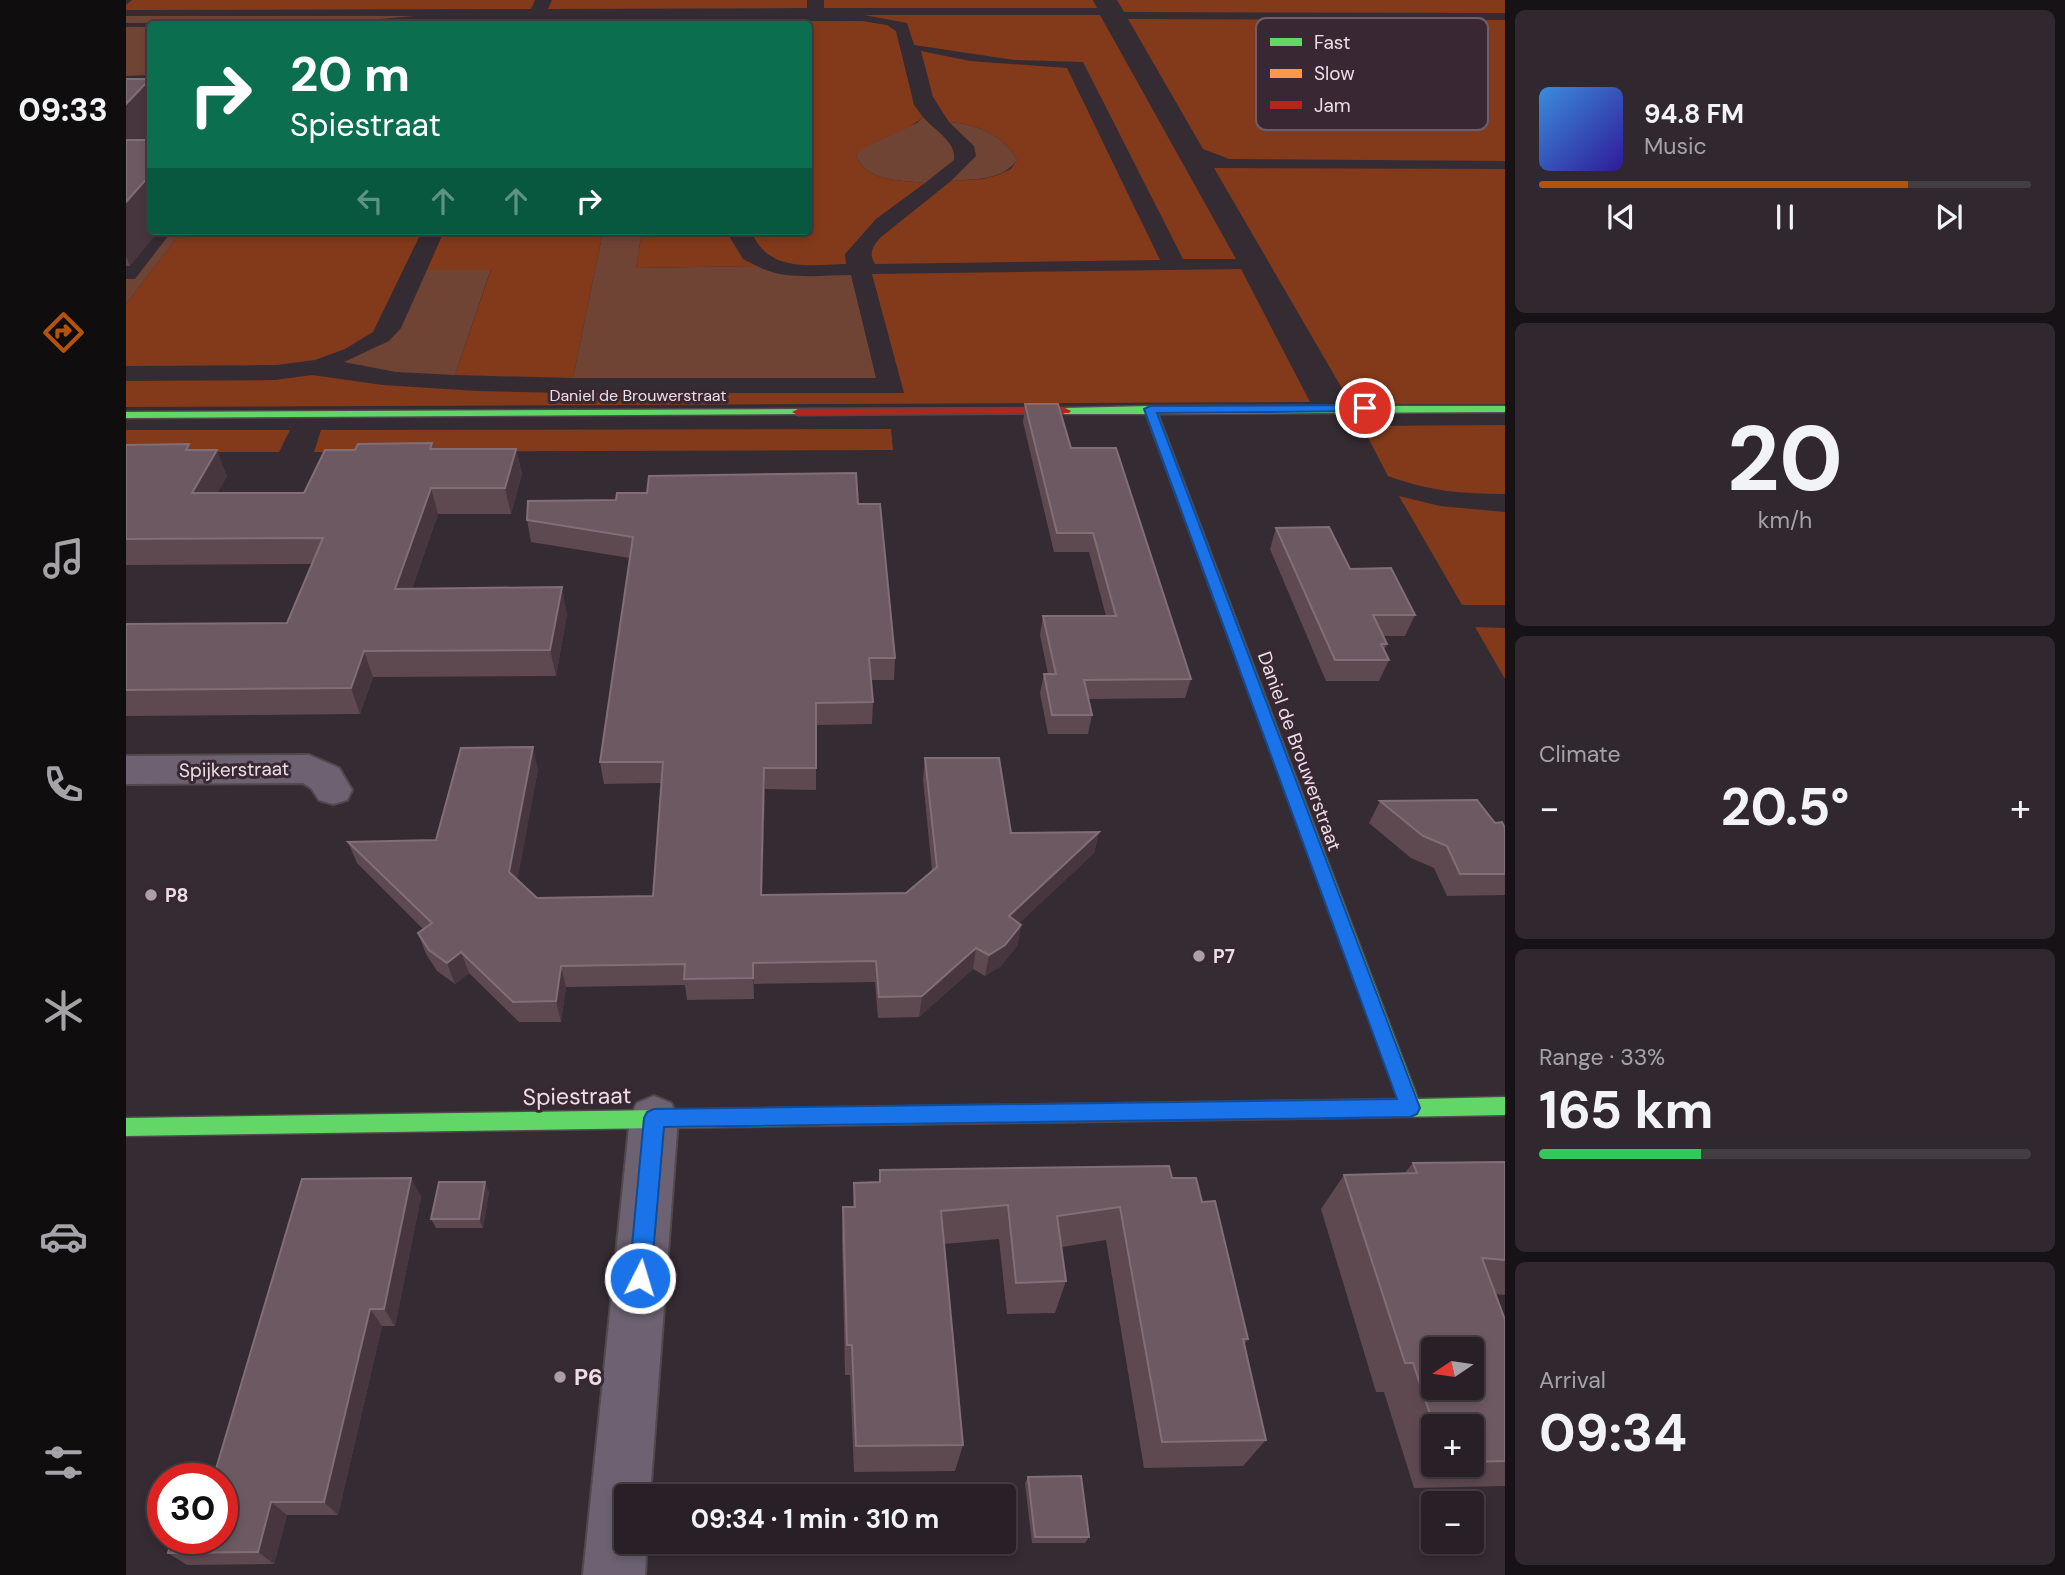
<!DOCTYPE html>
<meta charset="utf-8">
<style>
:root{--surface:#282026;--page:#30282e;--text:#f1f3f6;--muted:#a5a3a7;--line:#443e43;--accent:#b45309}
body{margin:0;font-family:"DM Sans",sans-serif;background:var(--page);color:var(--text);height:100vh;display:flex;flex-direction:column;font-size:26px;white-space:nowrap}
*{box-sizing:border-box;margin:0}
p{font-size:23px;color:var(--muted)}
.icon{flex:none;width:38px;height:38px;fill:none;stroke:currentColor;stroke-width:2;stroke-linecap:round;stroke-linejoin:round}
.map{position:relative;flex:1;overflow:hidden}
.sheet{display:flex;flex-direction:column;gap:10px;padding:10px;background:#161215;width:560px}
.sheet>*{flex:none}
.top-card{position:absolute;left:21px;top:21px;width:665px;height:214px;border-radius:7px;box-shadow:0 4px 10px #0003,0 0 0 2px var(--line);background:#0b6e4f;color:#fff;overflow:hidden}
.needle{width:46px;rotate:257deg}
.buttons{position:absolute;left:1295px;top:1337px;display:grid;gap:14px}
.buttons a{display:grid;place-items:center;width:63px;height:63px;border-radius:7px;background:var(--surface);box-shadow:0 4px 10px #0003,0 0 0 2px var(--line);font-size:35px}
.speed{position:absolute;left:21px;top:1463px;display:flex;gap:14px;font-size:35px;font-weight:700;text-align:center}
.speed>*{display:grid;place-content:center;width:91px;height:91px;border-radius:50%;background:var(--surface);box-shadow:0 4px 10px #0003,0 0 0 2px var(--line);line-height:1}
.speed .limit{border:10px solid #d22;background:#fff;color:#111}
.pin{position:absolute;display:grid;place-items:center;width:60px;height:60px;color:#fff;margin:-30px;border:4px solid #fff;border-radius:50%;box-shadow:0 2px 7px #0007}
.me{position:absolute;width:77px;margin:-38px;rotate:5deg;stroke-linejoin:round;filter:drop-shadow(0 0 5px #0008)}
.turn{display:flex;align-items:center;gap:24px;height:147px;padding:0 28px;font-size:32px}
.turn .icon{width:91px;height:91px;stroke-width:2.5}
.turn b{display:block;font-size:49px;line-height:60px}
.lanes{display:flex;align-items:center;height:66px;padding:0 28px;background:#0003;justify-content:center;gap:35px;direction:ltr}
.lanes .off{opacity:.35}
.big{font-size:52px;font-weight:700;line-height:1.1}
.sheet .card{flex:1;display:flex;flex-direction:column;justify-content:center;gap:10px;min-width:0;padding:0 24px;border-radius:10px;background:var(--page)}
.sheet .dial{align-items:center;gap:0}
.dial b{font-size:91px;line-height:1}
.song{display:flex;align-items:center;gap:21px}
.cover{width:84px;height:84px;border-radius:10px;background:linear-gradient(135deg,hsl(210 70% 55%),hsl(250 70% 35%))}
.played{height:7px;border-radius:4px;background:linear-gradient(90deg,var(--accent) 75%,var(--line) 75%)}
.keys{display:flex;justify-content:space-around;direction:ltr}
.heat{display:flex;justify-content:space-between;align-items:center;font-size:38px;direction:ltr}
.charge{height:10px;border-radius:5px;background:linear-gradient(90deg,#34c759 33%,var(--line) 0)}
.trip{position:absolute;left:488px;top:1484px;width:402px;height:70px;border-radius:7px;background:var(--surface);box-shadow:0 4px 10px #0003,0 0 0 2px var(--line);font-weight:700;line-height:70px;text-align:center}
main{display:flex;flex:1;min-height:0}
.tabs{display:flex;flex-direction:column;width:126px;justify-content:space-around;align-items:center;background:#100d0f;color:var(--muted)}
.tabs .icon{width:49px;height:49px}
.tabs .current{color:var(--accent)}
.tabs b{font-size:32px;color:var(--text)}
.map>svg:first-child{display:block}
</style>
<main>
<nav class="tabs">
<b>09:33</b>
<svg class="icon current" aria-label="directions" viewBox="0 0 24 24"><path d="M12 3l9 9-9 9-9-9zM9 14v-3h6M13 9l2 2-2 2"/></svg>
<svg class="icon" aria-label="music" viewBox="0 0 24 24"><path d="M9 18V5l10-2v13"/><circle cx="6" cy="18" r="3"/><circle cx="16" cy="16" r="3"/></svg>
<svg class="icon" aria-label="phone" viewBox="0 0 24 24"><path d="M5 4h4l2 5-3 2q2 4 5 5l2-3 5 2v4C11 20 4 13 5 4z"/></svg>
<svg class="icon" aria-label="climate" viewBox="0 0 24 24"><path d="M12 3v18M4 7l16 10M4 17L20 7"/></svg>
<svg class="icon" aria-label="car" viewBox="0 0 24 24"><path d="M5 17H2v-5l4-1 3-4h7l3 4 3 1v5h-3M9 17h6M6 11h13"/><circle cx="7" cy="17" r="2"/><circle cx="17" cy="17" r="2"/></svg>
<svg class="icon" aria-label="filters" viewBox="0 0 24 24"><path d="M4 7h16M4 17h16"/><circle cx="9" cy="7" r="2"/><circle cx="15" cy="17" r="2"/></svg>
</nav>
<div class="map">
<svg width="1379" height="1575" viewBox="0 0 1379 1575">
<rect width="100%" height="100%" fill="#352b32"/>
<g fill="#704435">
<polygon points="288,16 221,22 0,23 0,16"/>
<polygon points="0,27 24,27 24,75 0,76"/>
<path d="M797,117c11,13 34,25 31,43l-29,23c-24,-3 -60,-1 -69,-28l8,-8 53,-24z"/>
<path d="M823,122c27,2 55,13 68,38 -15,21 -43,19 -66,21l25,-25 -2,-10z"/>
<polygon points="46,231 56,231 0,304 0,279 9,279"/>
<path d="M477,231h39l-6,37 121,-2c27,15 65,9 94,9l25,103h-303z"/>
<polygon points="365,269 329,375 270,372 218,362 263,341 275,328 301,270"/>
</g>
<g fill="#833a1b">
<polygon points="6,0 409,0 405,9 0,10 0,5"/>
<polygon points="426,0 681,0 681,8 422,9"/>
<polygon points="698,0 967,0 971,8 698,8"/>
<polygon points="991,0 1379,0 1379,13 998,12"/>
<polygon points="738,15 974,15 1110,259 1057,259 957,62 888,60 788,45 781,23"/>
<polygon points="1002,19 1379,20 1379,161 1103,159 1077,149"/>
<path d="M736,21l25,4 9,6 18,74 9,12c-20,18 -48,20 -67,38 9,27 45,25 69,28l-49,36 -31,35 1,10c-37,1 -78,9 -95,-33h57v-207h-427l23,-2z"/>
<path d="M795,51l49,10 97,7 93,192 -285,4c-7,-11 -2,-18 6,-27l70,-56 32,-2 15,-4 13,-6 6,-9c-13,-25 -41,-36 -68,-38l-16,-25z"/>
<polygon points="1088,168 1379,169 1379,404 1225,404"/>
<polygon points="56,231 296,231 247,332 219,349 189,360 151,365 0,366 0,304"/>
<polygon points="318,231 477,231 447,378 329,375 365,270 301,270"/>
<polygon points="516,231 600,231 617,259 631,266 510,268"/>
<polygon points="1115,269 1184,402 0,407 0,381 149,380 186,375 257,385 352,391 443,393 778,393 746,274"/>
<path d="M1379,425v69c-44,0 -76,-3 -117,-18l-26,-50z"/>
<polygon points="765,429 767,450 188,452 195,430"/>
<polygon points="0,430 164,430 153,452 0,452"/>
<polygon points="1273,496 1314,506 1379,512 1379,605 1336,605"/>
<polygon points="1349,627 1379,628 1379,679"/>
</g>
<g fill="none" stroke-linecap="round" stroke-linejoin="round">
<g stroke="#51494e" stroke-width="4">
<g id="street">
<polygon points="183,755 213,768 226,790 221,800 207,804 193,800 185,788 177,783 0,784 0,756"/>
<polygon points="528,1096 545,1103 552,1118 524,1496 500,1496 500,1542 521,1542 519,1575 457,1575 504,1118 511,1103"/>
</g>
</g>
<g stroke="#51494e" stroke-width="3">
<g id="fast">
<polygon points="1024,406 1379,406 1379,412 1032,414 1292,1099 1379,1097 1379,1115 1215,1118 1208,1115 1205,1109 1208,1103 1215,1100 1272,1099 1020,414 939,414 933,411 939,408"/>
<polygon points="672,409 678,412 676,414 0,418 0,412"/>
<polygon points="947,1104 954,1107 957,1113 954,1119 947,1122 0,1136 0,1118"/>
</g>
</g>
<g stroke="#51494e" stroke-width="3">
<polygon id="slow" points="1215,1100 1222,1103 1225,1109 1222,1115 1215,1118 947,1122 940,1119 937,1113 940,1107 947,1104"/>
</g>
<g stroke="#51494e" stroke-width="3">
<polygon id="jam" points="939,408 945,411 943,413 672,415 666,412 672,409"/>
</g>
<use href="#street" fill="#6c6271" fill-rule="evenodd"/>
<use href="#fast" fill="#63d668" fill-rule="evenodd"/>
<use href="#slow" fill="#ff974d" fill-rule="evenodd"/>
<use href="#jam" fill="#b3261e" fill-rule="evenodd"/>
</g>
<g fill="#5e4951" fill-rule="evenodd">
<polygon points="0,79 24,79 24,138 22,140 4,266 0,266"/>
<polygon points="899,404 945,448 1065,679 1059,698 962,699 966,715 962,734 922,734 914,693 918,674 922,674 914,635 917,616 980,616 963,552 928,552 897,422"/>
<polygon points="306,443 308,449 390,449 396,474 385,514 312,514 286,589 441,614 430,676 247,677 234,714 0,716 0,624 161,623 186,564 0,565 0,445 63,444 66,450 101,476 91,493 178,493 229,450"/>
<polygon points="732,504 769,658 768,680 745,680 747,702 746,724 690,725 690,790 639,789 636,895 780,893 806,870 797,780 799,758 885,833 973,832 968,853 893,923 895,925 891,946 875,966 859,976 847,969 793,1017 752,1018 749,982 628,984 628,999 561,1000 559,985 440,987 435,1022 393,1022 343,973 329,984 311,971 300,954 292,933 297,929 231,863 222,842 310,840 412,769 391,880 411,898 527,896 536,783 478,784 474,762 504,558 405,542 401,520"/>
<polygon points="1150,528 1224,569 1289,615 1279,636 1257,636 1261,644 1258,650 1263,660 1253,681 1200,681 1144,549"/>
<polygon points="1254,801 1369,823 1379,828 1379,895 1321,896 1308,868 1285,858 1243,823"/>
<path d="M1379,1162v133l-10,-1 10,25v167l-91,2 -30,-96h-8l-55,-183 23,-34 60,-1 9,-11zM1307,1426h39v39h-39z"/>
<polygon points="754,1170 1046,1178 1076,1202 1122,1339 1118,1345 1140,1440 1117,1466 1018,1468 980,1240 936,1247 940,1281 929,1313 881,1314 873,1239 818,1244 837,1445 829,1471 728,1472 724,1375 719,1375 716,1240 717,1207 727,1207 728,1183 753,1182"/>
<polygon points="285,1178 295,1197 269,1326 256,1326 212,1515 161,1515 148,1564 61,1565 42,1553 96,1538"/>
<polygon points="363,1192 357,1228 310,1228 305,1219"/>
<polygon points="902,1477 963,1537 959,1543 906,1543 899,1483"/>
</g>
<g fill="#47363e">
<polygon points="24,80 24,138 0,164 0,104"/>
<polygon points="24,175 24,231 33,231 4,266 0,256 0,202"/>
<polygon points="390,449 396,474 385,514 379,488"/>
<polygon points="91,450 101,476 77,519 66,493"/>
<polygon points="305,488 312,514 277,615 269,589"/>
<polygon points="436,587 441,614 430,676 424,650"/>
<polygon points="238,651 247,677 234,714 225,688"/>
<polygon points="407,747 412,769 389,894 383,872"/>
<polygon points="638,768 639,789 636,916 635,895"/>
<polygon points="973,832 968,853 879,937 883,916"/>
<polygon points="895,925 891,946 875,966 859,976 863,955"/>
<polygon points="850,948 847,969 793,1017 796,996"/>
<polygon points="335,952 343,973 329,984 321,963"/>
<polygon points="627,963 628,984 628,999 627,978"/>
<polygon points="435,966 440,987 435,1022 430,1001"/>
<polygon points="285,1178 295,1197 269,1326 258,1309"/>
<polygon points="359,1182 363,1192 357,1228 353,1219"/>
<polygon points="244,1309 256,1326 212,1515 198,1502"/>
<polygon points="145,1502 161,1515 148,1564 132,1552"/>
</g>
<g fill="#6d5961" stroke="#816e76" stroke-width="2" fill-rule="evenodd">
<polygon points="0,79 24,79 0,104"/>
<polygon points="0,140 24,140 24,175 0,202"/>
<polygon points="899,404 932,404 945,448 990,448 1065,679 958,680 966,715 926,715 918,674 930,674 917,616 990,616 967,533 931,533"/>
<polygon points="306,443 304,449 390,449 379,488 305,488 269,589 436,587 424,650 238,651 225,688 0,690 0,624 161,623 197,538 0,539 0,445 63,444 60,450 91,450 66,493 178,493 199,450 229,450 232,444"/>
<polygon points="730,473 732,504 754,504 769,658 743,658 747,702 690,703 690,768 638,768 635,895 780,893 811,867 799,758 873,758 885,833 973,832 883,916 895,925 879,945 863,955 850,948 796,996 753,997 750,961 627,963 627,978 558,979 559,964 435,966 430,1001 387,1002 335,952 321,963 303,950 292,933 306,923 222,842 310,840 335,748 407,747 383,872 411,898 527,896 537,762 474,762 507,537 401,520 402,501 490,500 491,493 521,493 523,476"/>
<polygon points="1203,527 1224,569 1265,568 1289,615 1247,615 1261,644 1255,644 1263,660 1209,660 1150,528"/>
<polygon points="1351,800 1369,823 1376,822 1379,828 1379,874 1334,874 1321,846 1297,836 1254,801"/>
<path d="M1379,1162v98l-23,-2 23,62v141l-33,1v-36h-38l-21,-63h-8l-61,-188 73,-2 -4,-10zM1307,1349h39v39h-39z"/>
<polygon points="1043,1166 1046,1178 1070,1178 1076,1202 1089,1201 1122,1339 1117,1339 1140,1440 1036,1442 994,1207 931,1216 940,1281 890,1283 882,1205 815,1211 837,1445 730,1446 726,1345 721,1345 717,1207 729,1207 728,1183 754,1182 754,1170"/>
<polygon points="285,1178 258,1309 244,1309 198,1502 145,1502 132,1552 42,1553 46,1538 96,1538 96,1479 87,1479 176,1179"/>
<polygon points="313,1182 359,1182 353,1219 305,1219"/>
<polygon points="955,1476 963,1537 909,1537 902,1477"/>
</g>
<polygon fill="#1a73e8" stroke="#114b97" stroke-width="2" points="1239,405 1245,408 1243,411 1031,413 1294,1108 1291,1114 1284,1117 538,1127 525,1278 522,1285 514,1289 506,1285 503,1278 518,1118 521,1112 528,1109 1271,1099 1018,409 1024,406"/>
<g fill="#aba0a8" stroke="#392733" stroke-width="2.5">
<circle cx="25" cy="895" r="7"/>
<circle cx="1073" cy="956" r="7"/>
<circle cx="434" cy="1377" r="7"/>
</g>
<g text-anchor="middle" stroke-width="6" stroke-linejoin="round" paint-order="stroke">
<g font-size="16" fill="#ebdfe7" stroke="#392733">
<text x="512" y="401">Daniel de Brouwerstraat</text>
</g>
<g font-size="19" fill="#ebdfe7" stroke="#392733">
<text transform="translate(1174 751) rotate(70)" y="7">Daniel de Brouwerstraat</text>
<text transform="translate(108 769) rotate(-1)" y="7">Spijkerstraat</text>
</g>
<g font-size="19" font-weight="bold" fill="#ebdfe7" stroke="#392733" text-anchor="start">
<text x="39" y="902">P8</text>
<text x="1087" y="963">P7</text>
</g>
<g font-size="23" fill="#ebdfe7" stroke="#392733">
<text transform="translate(451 1096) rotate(-1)" y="8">Spiestraat</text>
</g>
<g font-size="23" font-weight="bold" fill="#ebdfe7" stroke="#392733" text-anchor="start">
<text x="448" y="1385">P6</text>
</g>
</g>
<rect x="1130" y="18" width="232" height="112" rx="10" fill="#392733" stroke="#6e5e69" stroke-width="2"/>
<rect x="1144" y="38" width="32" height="8" fill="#63d668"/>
<rect x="1144" y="69" width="32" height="9" fill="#ff974d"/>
<rect x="1144" y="101" width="32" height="8" fill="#b3261e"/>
<g font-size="19" fill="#ebdfe7">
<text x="1188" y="49">Fast</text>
<text x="1188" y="80">Slow</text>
<text x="1188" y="112">Jam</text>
</g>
</svg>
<div class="buttons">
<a><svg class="needle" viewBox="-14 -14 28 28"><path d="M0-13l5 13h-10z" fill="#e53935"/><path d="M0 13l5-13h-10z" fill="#a5a3a7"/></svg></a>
<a>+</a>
<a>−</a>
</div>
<div class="speed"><div class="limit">30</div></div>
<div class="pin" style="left:1239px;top:408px;background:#d93025"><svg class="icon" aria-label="arrive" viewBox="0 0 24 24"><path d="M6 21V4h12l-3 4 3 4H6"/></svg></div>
<svg class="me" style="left:514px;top:1278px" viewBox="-20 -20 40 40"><circle r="17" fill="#1a73e8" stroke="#fff" stroke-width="3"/><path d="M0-11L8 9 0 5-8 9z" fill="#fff"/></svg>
<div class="trip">09:34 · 1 min · 310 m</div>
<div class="top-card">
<div class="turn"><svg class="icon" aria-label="right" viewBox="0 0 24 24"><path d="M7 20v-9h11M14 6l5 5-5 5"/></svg><div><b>20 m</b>Spiestraat</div></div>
<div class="lanes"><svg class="icon off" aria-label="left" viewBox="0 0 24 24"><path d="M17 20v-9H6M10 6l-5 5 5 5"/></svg><svg class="icon off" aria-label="ahead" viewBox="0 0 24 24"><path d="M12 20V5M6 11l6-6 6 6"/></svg><svg class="icon off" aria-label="ahead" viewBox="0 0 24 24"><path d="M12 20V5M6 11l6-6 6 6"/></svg><svg class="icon" aria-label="right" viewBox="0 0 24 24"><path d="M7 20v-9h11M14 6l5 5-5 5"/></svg></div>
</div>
</div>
<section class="sheet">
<div class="card">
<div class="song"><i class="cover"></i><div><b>94.8 FM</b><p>Music</p></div></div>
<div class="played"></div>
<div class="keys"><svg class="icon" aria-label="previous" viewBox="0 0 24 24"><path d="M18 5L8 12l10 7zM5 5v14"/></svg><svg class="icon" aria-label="pause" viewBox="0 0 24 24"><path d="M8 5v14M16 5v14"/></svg><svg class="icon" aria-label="next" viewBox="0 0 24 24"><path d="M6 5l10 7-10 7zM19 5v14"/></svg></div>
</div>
<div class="card dial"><b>20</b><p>km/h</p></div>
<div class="card"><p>Climate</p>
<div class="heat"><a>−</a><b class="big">20.5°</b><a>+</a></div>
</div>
<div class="card"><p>Range · 33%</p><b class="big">165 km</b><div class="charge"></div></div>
<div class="card"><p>Arrival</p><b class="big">09:34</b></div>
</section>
</main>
